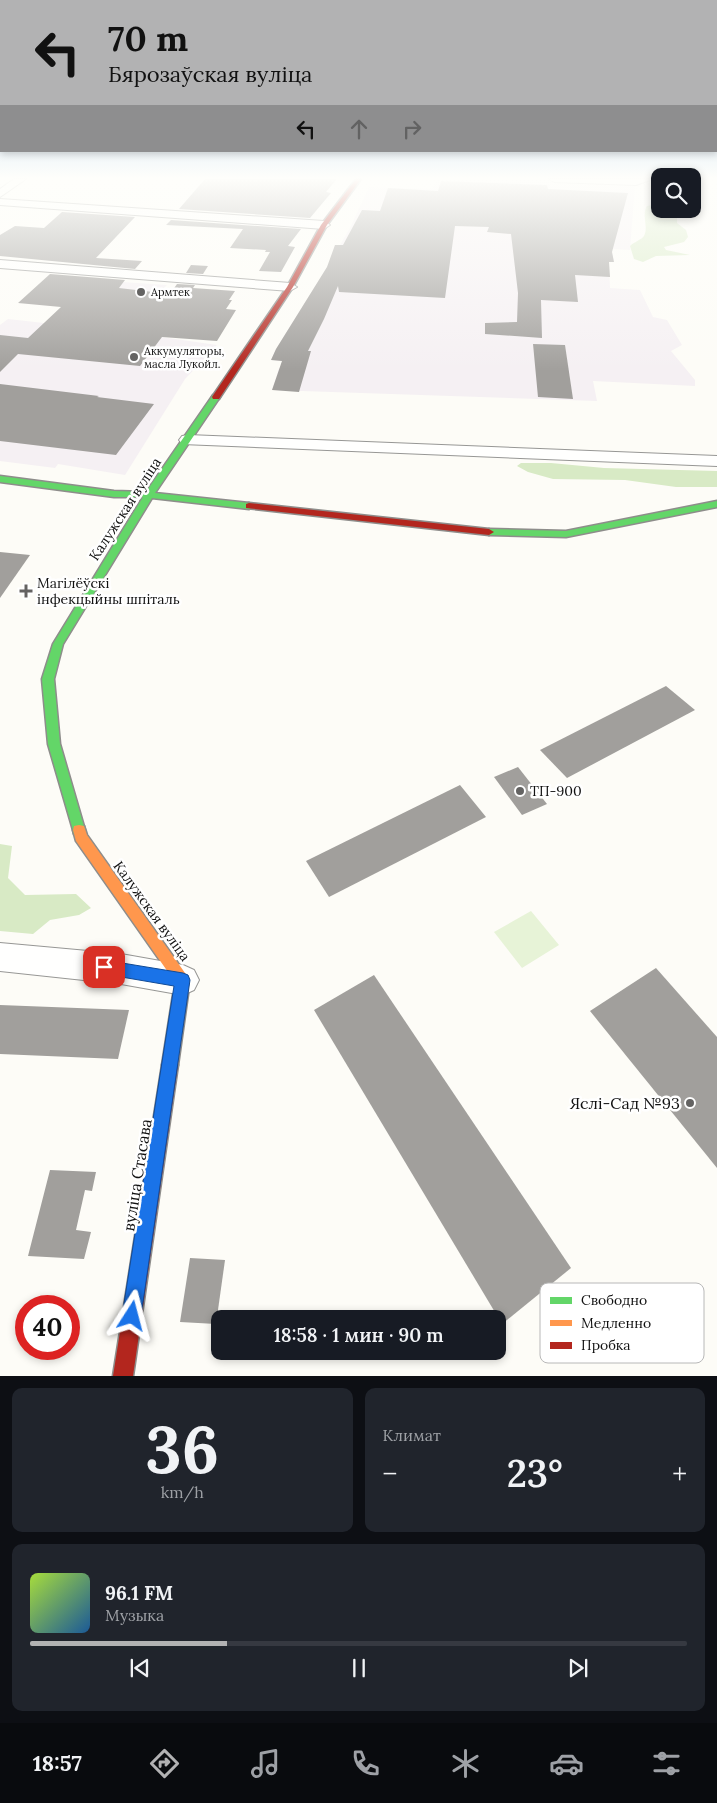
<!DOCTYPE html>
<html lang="ru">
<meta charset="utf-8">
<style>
:root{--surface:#171b24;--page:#20242c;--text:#f1f3f6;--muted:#9ea1a6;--line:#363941;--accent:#b2b2b3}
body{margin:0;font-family:Lora,serif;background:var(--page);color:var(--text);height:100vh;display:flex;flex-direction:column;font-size:19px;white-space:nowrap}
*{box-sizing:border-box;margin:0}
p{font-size:16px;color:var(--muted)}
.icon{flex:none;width:28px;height:28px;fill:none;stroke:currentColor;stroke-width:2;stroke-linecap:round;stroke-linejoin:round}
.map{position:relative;height:1376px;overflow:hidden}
.drawer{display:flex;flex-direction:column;gap:12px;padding:12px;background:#0d0f14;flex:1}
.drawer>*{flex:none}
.guide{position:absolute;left:0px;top:0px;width:718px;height:152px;box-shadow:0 2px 8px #0003;background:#b2b2b3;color:#111;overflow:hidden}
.controls{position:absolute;left:651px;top:168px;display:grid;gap:10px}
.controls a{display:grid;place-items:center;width:50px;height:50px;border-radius:10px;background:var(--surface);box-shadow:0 2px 8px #0003;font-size:25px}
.speed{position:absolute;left:15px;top:1295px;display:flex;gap:10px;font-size:25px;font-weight:700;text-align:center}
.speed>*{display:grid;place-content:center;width:65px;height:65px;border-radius:50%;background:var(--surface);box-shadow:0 2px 8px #0003;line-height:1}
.speed .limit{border:8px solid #d22;background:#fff;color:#111}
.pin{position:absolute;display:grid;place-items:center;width:42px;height:42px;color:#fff;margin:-21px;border-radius:10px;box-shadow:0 2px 8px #0006}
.me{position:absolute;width:55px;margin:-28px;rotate:9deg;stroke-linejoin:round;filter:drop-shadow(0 0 4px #0008)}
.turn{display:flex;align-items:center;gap:18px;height:105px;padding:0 25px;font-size:22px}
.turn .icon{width:65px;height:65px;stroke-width:2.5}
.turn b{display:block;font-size:35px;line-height:42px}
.lanes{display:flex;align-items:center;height:48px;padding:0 25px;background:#0003;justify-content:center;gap:25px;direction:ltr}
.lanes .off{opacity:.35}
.big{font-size:38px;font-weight:600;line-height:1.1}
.drawer .widget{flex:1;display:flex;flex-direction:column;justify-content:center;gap:8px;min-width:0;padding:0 18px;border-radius:10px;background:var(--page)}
.drawer .dial{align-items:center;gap:0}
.dial b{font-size:65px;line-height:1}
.song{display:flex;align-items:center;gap:15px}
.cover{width:60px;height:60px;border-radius:8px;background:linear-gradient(135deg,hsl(80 70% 55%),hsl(210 70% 35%))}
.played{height:5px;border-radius:2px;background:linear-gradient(90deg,var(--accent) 30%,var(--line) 30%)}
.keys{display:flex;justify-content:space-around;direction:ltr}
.heat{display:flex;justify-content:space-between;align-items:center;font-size:28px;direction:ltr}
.drawer .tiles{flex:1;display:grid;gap:12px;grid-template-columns:1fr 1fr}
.widget:last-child{grid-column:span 2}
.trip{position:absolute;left:211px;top:1310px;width:295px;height:50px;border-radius:10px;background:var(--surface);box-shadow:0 2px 8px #0003;font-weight:600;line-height:50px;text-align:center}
.menu{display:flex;height:80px;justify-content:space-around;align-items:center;background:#090b0e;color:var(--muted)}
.menu .icon{width:35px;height:35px}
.menu .current{color:var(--accent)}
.menu b{font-size:22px;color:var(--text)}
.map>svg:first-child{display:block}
</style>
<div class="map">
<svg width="717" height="1376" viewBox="0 0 717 1376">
<rect width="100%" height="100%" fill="#fdfcf7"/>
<g fill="#f5f0f3">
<polygon points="437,179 517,179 635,185 630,250 611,249 614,262 609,262 610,288 640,290 653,317 667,320 682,345 671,351 695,380 695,386 593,381 597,401 272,390 279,368 283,368 285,361 271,360 276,349 329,264 335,245 340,245 350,228 369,187 432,189"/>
<polygon points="122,282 167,285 120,331 217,345 185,379 125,475 58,464 55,468 0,461 0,325 8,319 80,327"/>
</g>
<polygon fill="#e7f3d7" points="531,911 559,945 522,968 494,932"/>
<g fill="#d8eac5">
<path d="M659,204l1,5h16l3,6 -2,3v5l9,7 2,7 -4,5 -20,5 2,3 24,5 -34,1 -13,6 -9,-3 -4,-13c4,-4 11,-6 14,-10 5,-10 -3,-20 3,-30z"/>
<polygon points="521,463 551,463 604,468 717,471 717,487 676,487 625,480 553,479 528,472 517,466"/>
<polygon points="0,844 12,846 8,878 25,895 76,894 91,908 79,915 50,920 33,934 0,931"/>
</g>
<g fill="#a19f9c">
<polygon points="205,179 337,179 326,192 331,193 310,218 179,209"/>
<polygon points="441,181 547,185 548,189 628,193 612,252 614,262 609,262 610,277 575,275 578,302 541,300 542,338 485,334 485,323 517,322 518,293 511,234 487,232 489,227 455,226 445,298 339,292 338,286 324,319 308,351 311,351 299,392 272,390 282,361 271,360 276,349 327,267 335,245 343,245 362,210 380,211 388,188 438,191"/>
<polygon points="62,212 135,217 96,258 142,261 135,269 0,256 0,235 15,226 44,228"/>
<polygon points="171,220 301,229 288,246 295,247 281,272 259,271 270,252 265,252 266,250 230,248 243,229 166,225"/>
<polygon points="191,265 208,266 203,274 186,273"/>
<polygon points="50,274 125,280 119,288 170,294 177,284 195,285 193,288 235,291 229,300 232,300 226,309 236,310 217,341 162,337 140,366 18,354 0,372 0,335 28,338 61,307 18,303"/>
<polygon points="533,344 565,345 573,399 538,397"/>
<polygon points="0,384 99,396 97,397 154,404 116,455 0,441"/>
<polygon points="0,552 30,555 0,598"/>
<polygon points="666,686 695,710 567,778 540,750"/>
<polygon points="518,767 547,804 522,815 494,777"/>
<polygon points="460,785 486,817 329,897 306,861"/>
<polygon points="656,968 717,1037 717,1168 590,1011"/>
<polygon points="374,975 571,1268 502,1324 314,1010"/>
<polygon points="0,1005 129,1010 118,1059 0,1054"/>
<polygon points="50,1170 96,1172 92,1191 85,1190 76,1230 91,1232 84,1259 28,1256"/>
<polygon points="190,1258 225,1260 216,1324 180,1322"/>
</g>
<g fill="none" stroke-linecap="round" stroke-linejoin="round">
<g stroke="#979795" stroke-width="2">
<g id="street">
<polygon points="14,179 26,179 0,197 0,189"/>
<polygon points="549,179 653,179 636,185 554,182"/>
<polygon points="0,199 324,221 330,225 324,229 0,205"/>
<polygon points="0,260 290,283 297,287 290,291 0,268"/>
<polygon points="188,435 717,456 717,466 182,444 179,440 182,436"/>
<polygon points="0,943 121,954 183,965 194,970 199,980 194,990 183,995 121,984 0,971"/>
</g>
</g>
<g stroke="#8e8d8b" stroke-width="3">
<g id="fast">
<polygon points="213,395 220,397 155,493 249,503 254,506 249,509 152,498 63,644 54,679 60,744 85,830 84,834 79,835 74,834 73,830 48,744 42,679 53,644 143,497 114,497 0,482 0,476 114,491 146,492"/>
<polygon points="717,501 717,507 566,537 489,535 484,532 489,529 566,531"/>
</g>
</g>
<g stroke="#8e8d8b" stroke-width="3">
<polygon id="slow" points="79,825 84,826 87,835 190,980 178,1065 176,1071 170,1073 164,1071 162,1065 175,982 76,841 73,830 74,826"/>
</g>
<g stroke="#8e8d8b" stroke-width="3">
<g id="jam">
<polygon points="356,179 361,179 327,225 293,287 219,399 213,399 212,397 287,287 321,225"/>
<polygon points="249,503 489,529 494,532 489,535 246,508 246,504"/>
<polygon points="170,1057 176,1059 178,1065 133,1376 113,1376 162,1065 164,1059"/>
</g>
</g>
<use href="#street" fill="#fffffe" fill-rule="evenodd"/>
<use href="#fast" fill="#63d668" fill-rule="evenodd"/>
<use href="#slow" fill="#ff974d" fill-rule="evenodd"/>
<use href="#jam" fill="#b3261e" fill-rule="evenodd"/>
</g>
<linearGradient id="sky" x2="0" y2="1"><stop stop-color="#9dc9ee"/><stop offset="0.48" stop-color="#fefefb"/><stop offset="1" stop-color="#fefefb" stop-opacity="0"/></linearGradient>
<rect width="717" height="371" fill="url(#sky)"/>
<polygon fill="#1a73e8" stroke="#114b97" points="104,960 183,973 188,975 190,980 141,1316 139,1323 132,1326 125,1323 122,1316 174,986 104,974 99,972 97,967 99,962"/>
<g fill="#646362" stroke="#fff" stroke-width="2">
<circle cx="141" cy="292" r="5"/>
<circle cx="134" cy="357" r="5"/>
<path d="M23.5 583.5h5v5h5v5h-5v5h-5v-5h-5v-5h5z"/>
<circle cx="520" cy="791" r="5"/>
<circle cx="690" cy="1103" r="5"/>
</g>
<g text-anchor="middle" stroke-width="5" stroke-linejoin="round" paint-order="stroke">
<g font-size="11" fill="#111" stroke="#fff" text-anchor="start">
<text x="151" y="296">Армтек</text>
<text x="144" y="355">Аккумуляторы,<tspan x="144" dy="13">масла Лукойл.</tspan></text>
</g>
<g font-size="14" fill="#111" stroke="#fff">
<text transform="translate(125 509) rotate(-57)" y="5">Калужская вуліца</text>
<text transform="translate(152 911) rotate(54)" y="5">Калужская вуліца</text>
</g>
<g font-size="14" fill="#111" stroke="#fff" text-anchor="start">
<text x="37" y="588">Магілёўскі<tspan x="37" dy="16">інфекцыйны шпіталь</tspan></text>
<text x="530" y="796">ТП-900</text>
</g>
<g font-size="16" fill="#111" stroke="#fff" text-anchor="end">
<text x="680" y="1109">Яслі-Сад №93</text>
</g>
<g font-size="16" fill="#111" stroke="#fff">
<text transform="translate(137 1175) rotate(-81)" y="6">вуліца Стасава</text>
</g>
</g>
<rect x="540" y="1283" width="164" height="80" rx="8" fill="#fff" stroke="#b8b8b8" stroke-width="1"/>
<rect x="550" y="1297" width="22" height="7" fill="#63d668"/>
<rect x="550" y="1320" width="22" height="6" fill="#ff974d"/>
<rect x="550" y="1342" width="22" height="7" fill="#b3261e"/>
<g font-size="14" fill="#111">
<text x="581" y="1305">Свободно</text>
<text x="581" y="1328">Медленно</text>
<text x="581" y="1350">Пробка</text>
</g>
</svg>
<div class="controls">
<a><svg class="icon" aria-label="search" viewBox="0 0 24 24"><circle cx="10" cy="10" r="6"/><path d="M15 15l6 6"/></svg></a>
</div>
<div class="speed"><div class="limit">40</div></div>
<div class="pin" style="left:104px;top:967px;background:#d93025"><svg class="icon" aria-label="arrive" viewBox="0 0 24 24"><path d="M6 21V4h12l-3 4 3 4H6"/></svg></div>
<svg class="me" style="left:132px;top:1316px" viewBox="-20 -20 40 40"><path d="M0-17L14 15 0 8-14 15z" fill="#1a73e8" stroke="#fff" stroke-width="4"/></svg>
<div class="trip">18:58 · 1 мин · 90 m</div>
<div class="guide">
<div class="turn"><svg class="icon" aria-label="left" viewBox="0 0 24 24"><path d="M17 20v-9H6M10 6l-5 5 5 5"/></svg><div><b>70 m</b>Бярозаўская вуліца</div></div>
<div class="lanes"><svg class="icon" aria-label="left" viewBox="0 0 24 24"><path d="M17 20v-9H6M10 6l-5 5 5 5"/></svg><svg class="icon off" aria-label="ahead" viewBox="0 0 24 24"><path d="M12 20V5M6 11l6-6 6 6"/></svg><svg class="icon off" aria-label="right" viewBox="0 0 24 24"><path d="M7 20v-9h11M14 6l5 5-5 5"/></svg></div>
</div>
</div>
<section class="drawer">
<div class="tiles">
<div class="widget dial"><b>36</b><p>km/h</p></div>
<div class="widget"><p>Климат</p>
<div class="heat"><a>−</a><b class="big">23°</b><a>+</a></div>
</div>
<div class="widget">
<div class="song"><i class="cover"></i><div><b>96.1 FM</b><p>Музыка</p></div></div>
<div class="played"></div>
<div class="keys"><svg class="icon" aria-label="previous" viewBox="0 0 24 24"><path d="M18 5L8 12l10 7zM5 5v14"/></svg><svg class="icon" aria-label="pause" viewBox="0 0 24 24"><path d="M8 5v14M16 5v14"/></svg><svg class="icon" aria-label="next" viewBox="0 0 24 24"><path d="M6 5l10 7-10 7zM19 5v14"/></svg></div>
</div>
</div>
</section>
<nav class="menu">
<b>18:57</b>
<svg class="icon current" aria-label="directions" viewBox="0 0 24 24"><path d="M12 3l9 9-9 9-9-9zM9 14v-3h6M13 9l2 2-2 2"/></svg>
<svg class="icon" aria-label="music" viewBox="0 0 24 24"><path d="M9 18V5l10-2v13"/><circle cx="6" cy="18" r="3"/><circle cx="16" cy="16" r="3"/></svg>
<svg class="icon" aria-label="phone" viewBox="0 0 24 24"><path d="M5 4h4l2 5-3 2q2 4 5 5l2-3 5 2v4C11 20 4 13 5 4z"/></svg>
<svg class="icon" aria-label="climate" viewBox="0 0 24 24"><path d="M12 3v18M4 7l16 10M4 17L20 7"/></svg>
<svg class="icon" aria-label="car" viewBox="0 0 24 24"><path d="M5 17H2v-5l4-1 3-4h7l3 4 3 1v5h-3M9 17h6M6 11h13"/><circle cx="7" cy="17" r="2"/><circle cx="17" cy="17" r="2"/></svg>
<svg class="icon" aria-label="filters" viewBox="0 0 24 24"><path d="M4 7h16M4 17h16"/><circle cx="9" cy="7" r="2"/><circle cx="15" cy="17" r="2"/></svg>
</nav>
